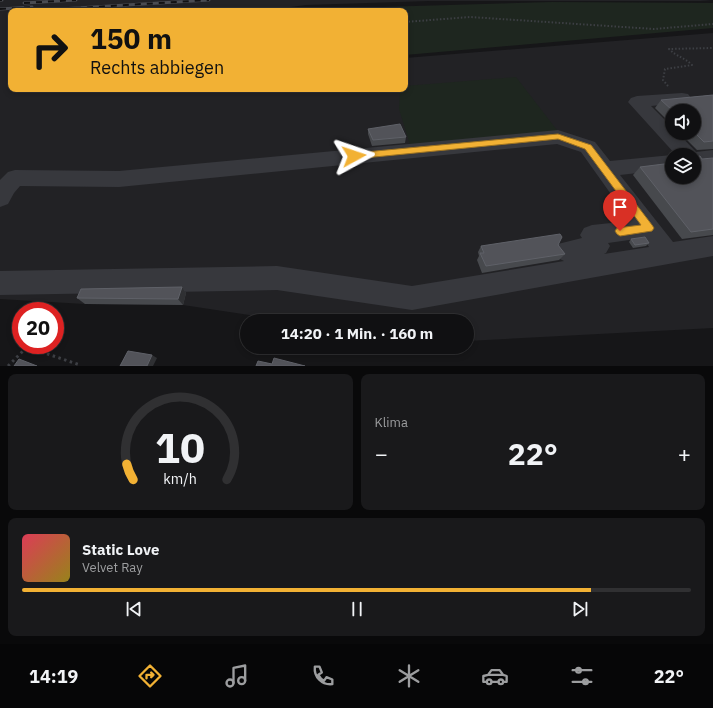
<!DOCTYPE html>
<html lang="de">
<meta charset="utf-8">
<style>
:root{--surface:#101012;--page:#19191b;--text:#f1f3f6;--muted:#9c9d9f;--line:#303032;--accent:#f2b134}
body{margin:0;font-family:"IBM Plex Sans",sans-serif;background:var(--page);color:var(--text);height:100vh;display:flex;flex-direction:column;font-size:15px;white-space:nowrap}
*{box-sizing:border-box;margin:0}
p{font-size:13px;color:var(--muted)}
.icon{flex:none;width:22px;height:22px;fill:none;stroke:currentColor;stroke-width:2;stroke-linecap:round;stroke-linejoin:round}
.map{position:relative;height:366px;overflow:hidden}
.drawer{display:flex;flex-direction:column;gap:8px;padding:8px;background:#09090a;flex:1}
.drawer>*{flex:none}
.banner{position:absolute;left:8px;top:8px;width:400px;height:84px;border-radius:8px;box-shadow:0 2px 6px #0003,0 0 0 1px var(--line);background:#f2b134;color:#111;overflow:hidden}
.tools{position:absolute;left:665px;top:104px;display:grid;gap:8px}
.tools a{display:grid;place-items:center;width:36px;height:36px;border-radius:50%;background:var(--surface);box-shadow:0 2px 6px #0003,0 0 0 1px var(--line);font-size:20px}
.speed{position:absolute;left:12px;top:302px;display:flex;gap:8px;font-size:20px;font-weight:700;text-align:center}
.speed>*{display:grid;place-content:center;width:52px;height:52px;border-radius:50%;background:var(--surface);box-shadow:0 2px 6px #0003,0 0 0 1px var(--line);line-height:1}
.speed .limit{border:6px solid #d22;background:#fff;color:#111}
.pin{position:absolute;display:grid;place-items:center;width:34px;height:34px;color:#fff;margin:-41px -17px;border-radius:50% 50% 50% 0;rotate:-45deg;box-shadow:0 0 4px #0007}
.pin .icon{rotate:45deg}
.me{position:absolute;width:44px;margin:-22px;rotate:85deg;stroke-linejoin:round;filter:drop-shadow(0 0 3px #0008)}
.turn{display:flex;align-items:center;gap:14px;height:84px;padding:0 16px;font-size:18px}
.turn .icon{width:52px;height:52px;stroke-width:2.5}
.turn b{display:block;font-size:28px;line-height:34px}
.big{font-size:30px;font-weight:800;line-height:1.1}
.drawer .tile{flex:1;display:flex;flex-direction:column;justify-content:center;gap:6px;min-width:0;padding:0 14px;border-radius:8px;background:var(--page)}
.drawer .dial{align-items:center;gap:0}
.dial svg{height:104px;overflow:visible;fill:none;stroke:var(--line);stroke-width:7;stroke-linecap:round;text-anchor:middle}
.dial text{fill:var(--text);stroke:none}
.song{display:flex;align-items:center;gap:12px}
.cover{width:48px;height:48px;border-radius:6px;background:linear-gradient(135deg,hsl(350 70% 55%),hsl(50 70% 35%))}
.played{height:4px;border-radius:2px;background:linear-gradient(90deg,var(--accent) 85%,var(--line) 85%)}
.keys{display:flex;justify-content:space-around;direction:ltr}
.heat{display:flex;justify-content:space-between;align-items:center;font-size:22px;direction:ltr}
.drawer .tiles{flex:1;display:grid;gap:8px;grid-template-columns:1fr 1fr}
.tile:last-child{grid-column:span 2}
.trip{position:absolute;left:240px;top:314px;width:234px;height:40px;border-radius:20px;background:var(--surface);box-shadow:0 2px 6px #0003,0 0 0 1px var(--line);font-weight:800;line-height:40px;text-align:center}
.tabs{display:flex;height:64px;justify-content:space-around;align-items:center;background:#060607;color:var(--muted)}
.tabs .icon{width:28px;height:28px}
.tabs .on{color:var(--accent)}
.tabs b{font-size:18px;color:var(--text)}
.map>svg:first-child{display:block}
</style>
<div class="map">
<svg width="713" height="366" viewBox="0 0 713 366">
<rect width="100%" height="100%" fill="#161618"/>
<path fill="#222225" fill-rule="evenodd" d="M0,0h713l-12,1h-272l-123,4 -46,6h-249v78h394v-31l308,-25v295l-246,13v-20h-177l-107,-16 -98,-1 -85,-5zM672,111h22v22h-22zM672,155h22v22h-22z"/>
<g fill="#1e261f">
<polygon points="552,2 713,3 713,28 405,55 405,11 298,11 311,9"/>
<polygon points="516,77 560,134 411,148 399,109 400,89 405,89 405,86"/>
</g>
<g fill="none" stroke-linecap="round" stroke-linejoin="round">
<g stroke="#3d3f44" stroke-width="2" stroke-dasharray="1.5 2" stroke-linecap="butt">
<polyline points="405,22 470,17 654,29 713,24"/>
<path d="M668,86l-5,-6 2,-11 27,-4c-8,-8 -15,-8 -23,-16l44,-1"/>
</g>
<polyline stroke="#3d3f44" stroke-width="3" stroke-dasharray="2.5 3.5" stroke-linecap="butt" points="8,366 27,347 80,365"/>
<g fill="#37383d" fill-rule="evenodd">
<polygon points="682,93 688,94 691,98 688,102 651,106 672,127 672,133 678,133 696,152 713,150 713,164 694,166 694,155 676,155 628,102 631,98 637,96"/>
<path d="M558,130l37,12 15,19 62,-6h1l-1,14 -52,6 53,67 40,-6v20l-301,54 -135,-20 -277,5v-24l277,-5 135,20 152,-25 -6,-3 -4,-7 4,-7 24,-6 -2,-3 4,-7 8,-3 38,-4 -49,-69 -24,-8 -438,43 -99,-1 -6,7 -6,11 -8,3v-27l8,-8 7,-2 104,1zM643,238l6,9 -45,7 2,-1 4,-7 -2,-3z"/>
</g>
<g stroke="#4a4c52" stroke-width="3">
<g id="rail">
<polyline points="0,0 2,0"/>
<polyline points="24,3 76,0"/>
<polyline points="0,9 32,7"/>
<polyline points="27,11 209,0"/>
</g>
</g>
<use href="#rail" stroke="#111113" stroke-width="2" stroke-dasharray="6" stroke-linecap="butt"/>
</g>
<g fill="#47494d">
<polygon points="713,95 713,149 697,150 680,133 694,133 694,111 672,111 672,125 655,108 661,100"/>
<polygon points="368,129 406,137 405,143 372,146 368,134"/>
<polygon points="713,158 713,235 682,239 633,175 640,167"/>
<polygon points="631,239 649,243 646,246 633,248 629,242"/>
<polygon points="558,245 565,254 559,260 482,273 477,260 479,256 478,252 481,246"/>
<polygon points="182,287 186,293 183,305 85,304 77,298"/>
</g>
<g fill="#2f3033">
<polygon points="182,287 186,293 183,305 178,299"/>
<polygon points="152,355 157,358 153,366 147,366"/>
</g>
<g fill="#525359" stroke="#5f6168">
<polygon points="713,95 713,141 704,142 694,132 694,111 673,111 661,100"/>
<polygon points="400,124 406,137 373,140 368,129"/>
<polygon points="700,156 702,159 713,158 713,229 691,232 640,167 672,163 672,177 694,177 694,157"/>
<polygon points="560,234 562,237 558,245 565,254 486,266 480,253 484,253 481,246"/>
<polygon points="645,237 649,243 635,245 631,239"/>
<polygon points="182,287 178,299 77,298 81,289"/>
<polygon points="128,351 152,355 147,366 120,366"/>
<polygon points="274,358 305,366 256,366 258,361 272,364"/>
<polygon points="19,359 37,366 14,366"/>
</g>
<polygon fill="#f2b134" stroke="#9d7322" points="558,134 591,145 652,225 654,228 652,231 620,236 617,234 615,231 617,228 641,225 585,149 558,139 354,159 350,156 354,153"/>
</svg>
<div class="tools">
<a><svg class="icon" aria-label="sound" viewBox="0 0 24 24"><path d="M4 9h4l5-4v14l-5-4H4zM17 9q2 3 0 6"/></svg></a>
<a><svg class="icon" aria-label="layers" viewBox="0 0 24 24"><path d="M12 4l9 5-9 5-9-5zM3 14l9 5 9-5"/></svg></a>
</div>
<div class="speed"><div class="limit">20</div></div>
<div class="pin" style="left:620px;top:231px;background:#d93025"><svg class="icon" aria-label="arrive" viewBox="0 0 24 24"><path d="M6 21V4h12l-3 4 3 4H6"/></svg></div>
<svg class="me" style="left:354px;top:156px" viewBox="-20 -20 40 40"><path d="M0-17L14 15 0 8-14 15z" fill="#f2b134" stroke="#fff" stroke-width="4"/></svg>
<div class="trip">14:20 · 1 Min. · 160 m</div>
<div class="banner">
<div class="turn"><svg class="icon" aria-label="right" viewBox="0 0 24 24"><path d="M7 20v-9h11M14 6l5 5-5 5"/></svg><div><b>150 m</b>Rechts abbiegen</div></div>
</div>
</div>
<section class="drawer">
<div class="tiles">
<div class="tile dial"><svg viewBox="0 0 100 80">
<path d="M14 69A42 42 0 1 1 86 69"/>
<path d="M14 69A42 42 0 0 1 9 57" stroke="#f2b134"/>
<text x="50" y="56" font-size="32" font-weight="700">10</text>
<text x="50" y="72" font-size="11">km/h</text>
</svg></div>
<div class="tile"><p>Klima</p>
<div class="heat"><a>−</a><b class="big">22°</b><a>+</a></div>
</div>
<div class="tile">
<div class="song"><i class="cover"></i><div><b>Static Love</b><p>Velvet Ray</p></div></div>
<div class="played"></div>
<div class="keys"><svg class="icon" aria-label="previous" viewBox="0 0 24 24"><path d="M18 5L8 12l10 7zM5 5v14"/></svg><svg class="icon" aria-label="pause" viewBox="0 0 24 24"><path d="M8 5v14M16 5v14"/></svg><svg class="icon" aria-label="next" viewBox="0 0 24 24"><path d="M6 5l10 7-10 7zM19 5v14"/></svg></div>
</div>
</div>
</section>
<nav class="tabs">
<b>14:19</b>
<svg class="icon on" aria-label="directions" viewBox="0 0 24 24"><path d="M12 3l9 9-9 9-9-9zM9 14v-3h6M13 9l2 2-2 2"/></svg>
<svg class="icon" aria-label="music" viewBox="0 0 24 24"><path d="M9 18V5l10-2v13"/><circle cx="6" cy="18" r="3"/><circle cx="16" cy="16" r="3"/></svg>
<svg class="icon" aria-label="phone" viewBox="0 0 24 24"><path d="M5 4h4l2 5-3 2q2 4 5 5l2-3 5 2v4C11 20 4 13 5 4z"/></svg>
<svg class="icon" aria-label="climate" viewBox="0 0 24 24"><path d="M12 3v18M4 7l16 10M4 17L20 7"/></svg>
<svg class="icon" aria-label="car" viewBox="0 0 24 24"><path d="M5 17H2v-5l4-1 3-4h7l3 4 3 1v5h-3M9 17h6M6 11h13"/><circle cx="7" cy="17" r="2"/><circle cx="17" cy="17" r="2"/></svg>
<svg class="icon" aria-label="filters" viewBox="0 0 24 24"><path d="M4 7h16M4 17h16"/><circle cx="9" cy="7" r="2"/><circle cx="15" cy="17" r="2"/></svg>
<b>22°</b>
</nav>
